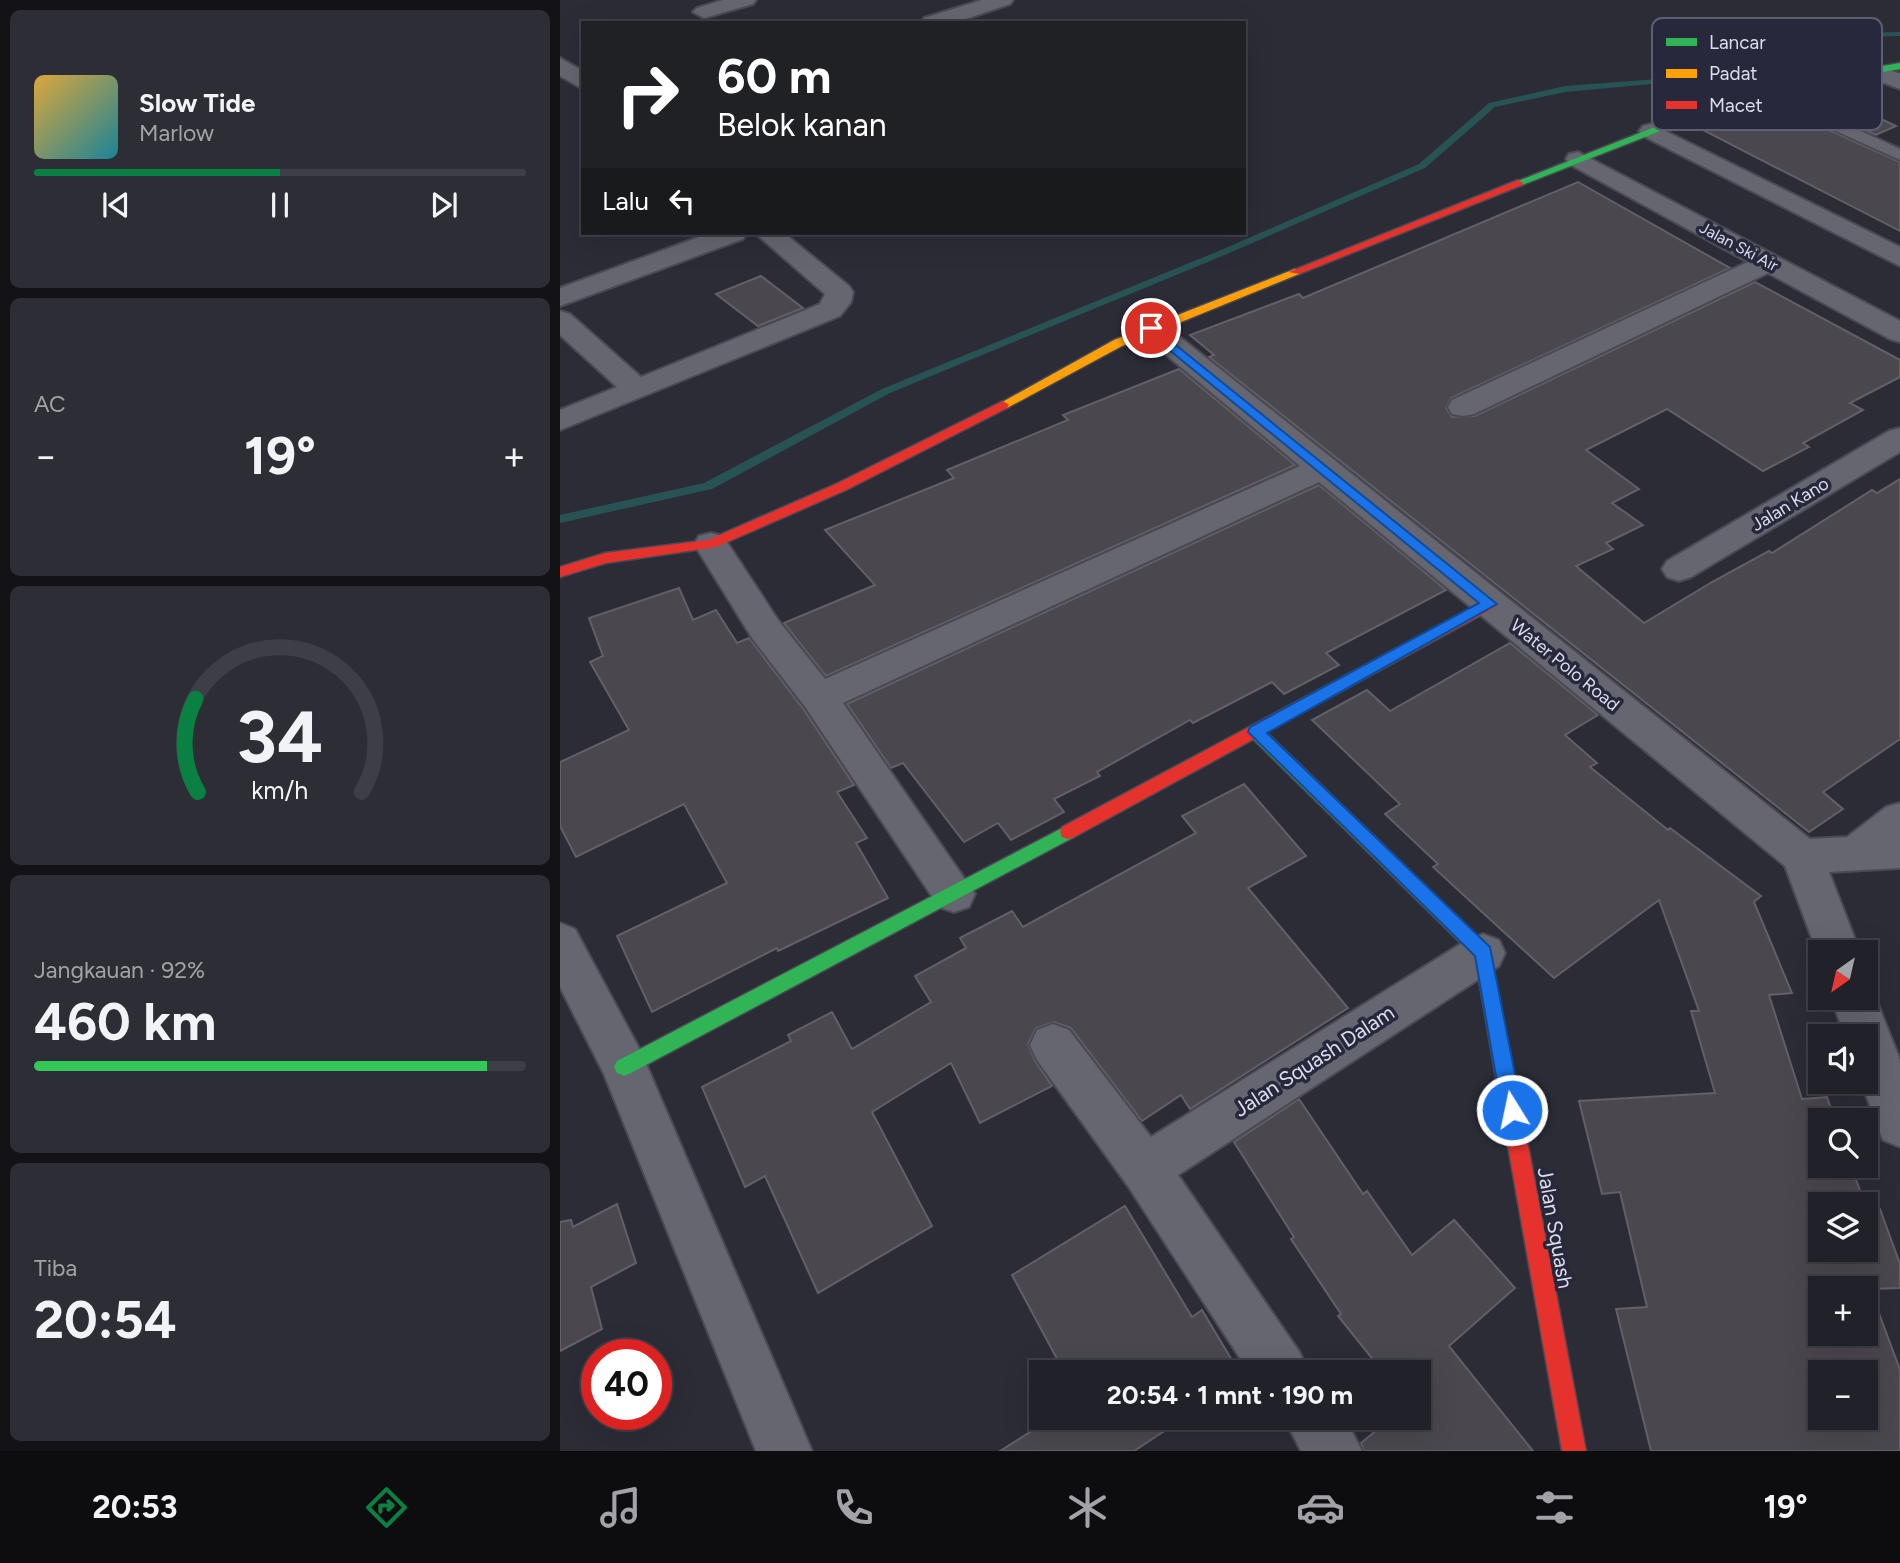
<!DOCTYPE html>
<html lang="id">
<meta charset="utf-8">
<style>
:root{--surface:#212129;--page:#2d2e35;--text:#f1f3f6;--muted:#a2a3a8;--line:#3e3e46;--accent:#0b8043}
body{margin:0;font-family:Figtree,sans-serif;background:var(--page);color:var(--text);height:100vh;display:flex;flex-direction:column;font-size:26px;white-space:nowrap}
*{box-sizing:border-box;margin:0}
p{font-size:23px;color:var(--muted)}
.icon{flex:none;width:38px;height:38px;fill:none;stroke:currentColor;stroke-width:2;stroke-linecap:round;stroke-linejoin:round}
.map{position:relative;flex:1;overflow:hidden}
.side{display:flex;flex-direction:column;gap:10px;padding:10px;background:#121217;width:560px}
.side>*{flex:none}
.hud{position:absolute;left:21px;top:21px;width:665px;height:214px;border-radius:0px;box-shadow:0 7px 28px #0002,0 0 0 2px var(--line);background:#202124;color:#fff;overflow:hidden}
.needle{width:46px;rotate:214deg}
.buttons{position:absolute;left:1248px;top:940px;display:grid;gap:14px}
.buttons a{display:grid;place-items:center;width:70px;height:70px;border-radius:0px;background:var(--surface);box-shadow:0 7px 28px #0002,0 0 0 2px var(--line);font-size:35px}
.speed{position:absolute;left:21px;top:1339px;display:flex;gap:14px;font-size:35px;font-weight:700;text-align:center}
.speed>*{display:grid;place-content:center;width:91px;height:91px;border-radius:50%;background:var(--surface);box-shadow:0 7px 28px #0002,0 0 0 2px var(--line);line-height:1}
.speed .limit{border:10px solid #d22;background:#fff;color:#111}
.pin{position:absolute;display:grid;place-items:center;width:60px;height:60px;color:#fff;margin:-30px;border:4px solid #fff;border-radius:50%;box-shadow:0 2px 7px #0007}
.me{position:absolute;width:77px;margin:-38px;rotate:350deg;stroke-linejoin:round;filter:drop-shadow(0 0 5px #0008)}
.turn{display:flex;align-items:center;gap:24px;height:147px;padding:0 21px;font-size:32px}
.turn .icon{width:91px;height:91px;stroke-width:2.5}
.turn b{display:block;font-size:49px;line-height:60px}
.then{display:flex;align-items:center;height:66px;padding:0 21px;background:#0003;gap:14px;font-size:26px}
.big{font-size:52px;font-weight:700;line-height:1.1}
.side .tile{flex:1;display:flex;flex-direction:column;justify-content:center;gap:10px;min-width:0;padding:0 24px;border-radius:10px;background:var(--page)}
.side .dial{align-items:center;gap:0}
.dial svg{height:182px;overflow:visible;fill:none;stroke:var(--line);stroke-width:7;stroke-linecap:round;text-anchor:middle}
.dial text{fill:var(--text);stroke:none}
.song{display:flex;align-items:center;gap:21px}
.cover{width:84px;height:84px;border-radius:10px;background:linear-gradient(135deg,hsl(40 70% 55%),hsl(190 70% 35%))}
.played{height:7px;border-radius:4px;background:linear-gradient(90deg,var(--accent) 50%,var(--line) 50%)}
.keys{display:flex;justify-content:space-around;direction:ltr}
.heat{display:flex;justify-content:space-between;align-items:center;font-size:38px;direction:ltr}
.charge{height:10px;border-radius:5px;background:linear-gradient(90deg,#34c759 92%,var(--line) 0)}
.trip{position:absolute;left:469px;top:1360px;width:402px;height:70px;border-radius:0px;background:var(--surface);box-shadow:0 7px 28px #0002,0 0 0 2px var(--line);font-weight:700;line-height:70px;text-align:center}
.tab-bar{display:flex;height:112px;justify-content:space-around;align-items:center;background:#0d0d10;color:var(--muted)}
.tab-bar .icon{width:49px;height:49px}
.tab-bar .current{color:var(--accent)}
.tab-bar b{font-size:32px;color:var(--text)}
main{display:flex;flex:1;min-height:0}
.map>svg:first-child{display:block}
</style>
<main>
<section class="side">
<div class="tile">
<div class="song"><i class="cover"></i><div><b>Slow Tide</b><p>Marlow</p></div></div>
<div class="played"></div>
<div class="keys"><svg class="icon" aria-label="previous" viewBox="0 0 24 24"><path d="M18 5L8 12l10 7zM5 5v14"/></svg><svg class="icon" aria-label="pause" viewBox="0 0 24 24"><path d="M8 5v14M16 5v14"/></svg><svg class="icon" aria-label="next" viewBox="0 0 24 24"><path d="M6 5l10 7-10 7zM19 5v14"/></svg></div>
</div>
<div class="tile"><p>AC</p>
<div class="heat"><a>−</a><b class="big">19°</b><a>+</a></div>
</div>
<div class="tile dial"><svg viewBox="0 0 100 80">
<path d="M14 69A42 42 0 1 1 86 69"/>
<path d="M14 69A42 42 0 0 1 13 28" stroke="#0b8043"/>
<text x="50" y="56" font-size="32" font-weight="700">34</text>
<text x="50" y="72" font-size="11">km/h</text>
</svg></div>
<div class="tile"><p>Jangkauan · 92%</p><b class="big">460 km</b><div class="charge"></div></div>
<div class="tile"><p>Tiba</p><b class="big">20:54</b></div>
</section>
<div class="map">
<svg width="1340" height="1451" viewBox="0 0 1340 1451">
<rect width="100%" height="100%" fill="#2c2c37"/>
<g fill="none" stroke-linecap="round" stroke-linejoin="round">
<polygon fill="#285354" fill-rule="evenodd" points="1340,32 1340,36 1293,37 1173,50 1113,82 1005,92 935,107 865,168 667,254 330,393 152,489 0,523 0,515 144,483 322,389 661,250 859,164 929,103 1005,86 1111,78 1171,46 1293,33"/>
</g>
<g fill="#4b474e" stroke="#635f67" stroke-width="2" fill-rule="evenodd">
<polygon points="1258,90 1302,110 1336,126 1316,135 1229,96"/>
<polygon points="1207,102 1340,162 1340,231 1139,128"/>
<polygon points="1018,182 1170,268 891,398 886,408 892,417 915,416 1195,282 1340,360 1340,377 1290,403 1303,410 1243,443 1249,447 1203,471 1107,409 1026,450 1079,489 1052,503 1083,525 1046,543 1053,549 1016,566 1084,623 1152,582 1209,551 1212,553 1312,490 1317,493 1340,479 1340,739 1263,792 1283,809 1249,832 649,357 654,355 630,335 739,294 743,298"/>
<polygon points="201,276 243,308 198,326 156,294"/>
<polygon points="619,369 735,465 266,676 224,623 315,585 265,530 394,478 387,470 508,420 503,415"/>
<polygon points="759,485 886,590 766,653 779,665 724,694 712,682 633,723 630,720 537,772 540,776 494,799 504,812 451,840 438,823 404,842 343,763 331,768 287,704"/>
<polygon points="119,588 133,620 156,610 177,643 189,638 244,710 294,785 277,792 307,838 296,843 328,898 218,951 217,948 92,1012 57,936 167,883 124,804 16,857 0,826 0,762 69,730 30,662 43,656 29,618"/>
<path d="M950,643l88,72 -33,20 32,28 -7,4 78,63 2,-2 91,68 -7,6 38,91 -23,2 33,104 25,-2 8,23h-15v46h31l14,38h-45v46h46v-44l1,4 13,-1 20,55v24l-30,1 30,81v81h-249l-35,-142 31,-2 -27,-115 -18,2 -23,-93 136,-8 -24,-82h8l-40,-111 -105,78 -121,-111 5,-3 -53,-50 15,-10 -88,-84 55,-30 23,21zM1260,1288h46v46h-46zM1260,1372h46v46h-46z"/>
<polygon points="684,784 746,856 688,888 788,1008 630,1109 621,1095 582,1121 511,1028 494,1022 476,1028 468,1044 475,1061 492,1086 420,1123 391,1063 312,1112 372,1226 258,1293 205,1176 185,1187 142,1087 231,1041 228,1035 272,1012 292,1049 371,1002 355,976 406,948 400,938 452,911 463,927 636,833 622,816"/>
<polygon points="739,1099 803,1194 807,1191 852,1255 894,1220 955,1288 889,1346 973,1451 804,1451 801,1443 831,1418 859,1418 859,1372 823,1372 778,1316 781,1314 731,1239 734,1237 674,1142"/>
<polygon points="57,1204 76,1263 31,1287 42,1329 0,1351 0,1222 11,1220 13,1227"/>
<polygon points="565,1206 632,1317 642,1310 679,1372 504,1372 452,1275"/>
<polygon points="492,1418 624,1418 574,1451 440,1451"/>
</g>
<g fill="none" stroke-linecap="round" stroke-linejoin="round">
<g stroke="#494a54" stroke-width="4">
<polygon id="lane" points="1199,85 1340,149 1340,160 1193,93 1193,87"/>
</g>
<g stroke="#494a54" stroke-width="4">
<g id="street">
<polygon points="163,0 196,0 193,4 144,18 133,12 137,8"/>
<polygon points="422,0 453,0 450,4 394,23 362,23 364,18"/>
<polygon points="0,58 23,71 23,89 0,76"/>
<polygon points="1311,63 1340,74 1340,89 1303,75 1300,70"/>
<polygon points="1091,124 1340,247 1340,266 1083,136 1079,131 1083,126"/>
<polygon points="1018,152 1340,321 1340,342 1330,339 1208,273 914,414 903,416 892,414 888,407 892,400 1188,262 1009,164 1006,159 1009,154"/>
<polygon points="150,233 187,233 183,239 0,306 0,288"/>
<polygon points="195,233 224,233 289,286 293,292 291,302 280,316 0,430 0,410 57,387 0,335 0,311 10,314 81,377 260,304 265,294"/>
<polygon points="591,319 601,322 1250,839 1287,837 1326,807 1340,803 1340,868 1269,872 1300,952 1260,952 1260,960 1225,866 759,482 283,703 415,894 409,907 394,912 379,907 246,708 192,638 134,544 139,536 151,533 163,536 218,620 265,679 740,466 581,334 577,328 581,322"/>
<polygon points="1340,428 1340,452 1131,577 1119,581 1107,577 1102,569 1107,561 1329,431"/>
<polygon points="0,923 15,929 81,1052 252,1451 196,1451 44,1074 0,987"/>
<polygon points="923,934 939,940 945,953 939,966 618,1175 740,1353 748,1372 689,1372 568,1186 477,1060 470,1045 477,1030 493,1024 509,1030 591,1137 907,940"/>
<polygon points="1306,982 1310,984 1340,1060 1340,1147 1323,1140 1301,1082 1306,1082 1306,1036 1285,1036 1271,998 1306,998"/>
<polygon points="724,1418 785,1418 802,1451 741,1451"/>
</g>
</g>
<g stroke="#494a54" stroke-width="3">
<g id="fast">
<polygon points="1340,63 1340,69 1237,87 1164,106 962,185 953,183 1158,102 1236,81"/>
<polygon points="696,726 702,728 929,947 966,1135 963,1142 956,1144 949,1142 946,1135 915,957 690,736 688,732 690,728"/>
<polygon points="508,825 514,827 516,832 514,837 71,1073 64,1076 57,1073 54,1067 57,1061"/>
</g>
</g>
<g stroke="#494a54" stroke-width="3">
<polygon id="slow" points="735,269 741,272 739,274 562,346 447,408 443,409 437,405 554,340"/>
</g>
<g stroke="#494a54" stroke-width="3">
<g id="jam">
<polygon points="958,180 963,183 962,185 739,274 729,272"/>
<polygon points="443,401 449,405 447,408 286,490 156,547 46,563 0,577 0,567 45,553 148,540 276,484"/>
<polygon points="929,599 934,600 936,604 934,608 514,837 508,839 502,837 500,832 502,827"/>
<polygon points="956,1126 963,1128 966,1135 1026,1451 1002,1451 946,1135 949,1128"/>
</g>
</g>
<use href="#lane" fill="#65666f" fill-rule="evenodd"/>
<use href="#street" fill="#65666f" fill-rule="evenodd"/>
<use href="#fast" fill="#30b455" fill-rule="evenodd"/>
<use href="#slow" fill="#ff9f0a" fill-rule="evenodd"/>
<use href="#jam" fill="#e5322d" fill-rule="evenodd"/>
</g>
<polygon fill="#1a73e8" stroke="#114b97" stroke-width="2" points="591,325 937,604 707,733 930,947 962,1110 959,1117 952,1119 945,1117 942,1110 915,956 688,732 690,727 919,603 586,331 586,326"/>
<g text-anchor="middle" stroke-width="7" stroke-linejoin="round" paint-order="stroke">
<g font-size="16" fill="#dcdeeb" stroke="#27283c">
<text transform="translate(1179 246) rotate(28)" y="6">Jalan Ski Air</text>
</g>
<g font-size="18" fill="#dcdeeb" stroke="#27283c">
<text transform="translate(1230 504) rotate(-31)" y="6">Jalan Kano</text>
<text transform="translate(1005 665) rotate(39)" y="6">Water Polo Road</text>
</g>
<g font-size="21" fill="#dcdeeb" stroke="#27283c">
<text transform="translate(754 1061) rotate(-33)" y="7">Jalan Squash Dalam</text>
<text transform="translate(995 1228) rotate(80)" y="7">Jalan Squash</text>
</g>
</g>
<rect x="1092" y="18" width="230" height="112" rx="10" fill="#27283c" stroke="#5d5f71" stroke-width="2"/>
<rect x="1106" y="38" width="31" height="8" fill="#30b455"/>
<rect x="1106" y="69" width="31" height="9" fill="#ff9f0a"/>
<rect x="1106" y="101" width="31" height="8" fill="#e5322d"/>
<g font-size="19" fill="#dcdeeb">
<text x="1149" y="49">Lancar</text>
<text x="1149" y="80">Padat</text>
<text x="1149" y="112">Macet</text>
</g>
</svg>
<div class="buttons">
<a><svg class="needle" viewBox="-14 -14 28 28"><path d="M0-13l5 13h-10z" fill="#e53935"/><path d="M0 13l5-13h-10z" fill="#a2a3a8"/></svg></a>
<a><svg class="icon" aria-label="sound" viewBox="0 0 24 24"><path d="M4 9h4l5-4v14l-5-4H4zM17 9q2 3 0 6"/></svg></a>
<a><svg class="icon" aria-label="search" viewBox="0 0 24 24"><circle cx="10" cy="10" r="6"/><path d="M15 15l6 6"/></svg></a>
<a><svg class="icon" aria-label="layers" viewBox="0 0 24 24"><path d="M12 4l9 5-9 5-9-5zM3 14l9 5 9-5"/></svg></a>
<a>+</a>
<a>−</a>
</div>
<div class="speed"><div class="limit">40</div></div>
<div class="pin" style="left:591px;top:328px;background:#d93025"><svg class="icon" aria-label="arrive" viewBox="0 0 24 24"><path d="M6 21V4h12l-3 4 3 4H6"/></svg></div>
<svg class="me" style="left:952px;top:1110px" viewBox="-20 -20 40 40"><circle r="17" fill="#1a73e8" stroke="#fff" stroke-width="3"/><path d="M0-11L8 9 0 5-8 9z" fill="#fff"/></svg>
<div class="trip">20:54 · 1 mnt · 190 m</div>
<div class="hud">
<div class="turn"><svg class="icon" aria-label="right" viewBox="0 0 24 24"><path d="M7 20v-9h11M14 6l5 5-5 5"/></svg><div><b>60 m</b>Belok kanan</div></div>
<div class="then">Lalu<svg class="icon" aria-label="left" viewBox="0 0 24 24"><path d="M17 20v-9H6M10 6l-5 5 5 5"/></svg></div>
</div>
</div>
</main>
<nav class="tab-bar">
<b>20:53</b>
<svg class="icon current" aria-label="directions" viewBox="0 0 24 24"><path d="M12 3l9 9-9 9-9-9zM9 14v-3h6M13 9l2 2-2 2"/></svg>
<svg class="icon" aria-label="music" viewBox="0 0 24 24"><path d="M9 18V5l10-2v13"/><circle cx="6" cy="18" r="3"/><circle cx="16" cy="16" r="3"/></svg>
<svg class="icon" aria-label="phone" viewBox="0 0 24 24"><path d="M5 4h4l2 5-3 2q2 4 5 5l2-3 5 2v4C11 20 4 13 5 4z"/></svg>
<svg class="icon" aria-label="climate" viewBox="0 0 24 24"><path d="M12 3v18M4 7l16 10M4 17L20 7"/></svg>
<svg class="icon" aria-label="car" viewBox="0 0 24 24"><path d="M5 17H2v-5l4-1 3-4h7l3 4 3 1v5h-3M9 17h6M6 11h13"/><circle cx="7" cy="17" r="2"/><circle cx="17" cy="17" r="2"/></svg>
<svg class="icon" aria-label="filters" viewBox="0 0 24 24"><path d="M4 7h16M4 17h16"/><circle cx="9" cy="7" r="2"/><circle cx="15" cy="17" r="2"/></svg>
<b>19°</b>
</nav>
